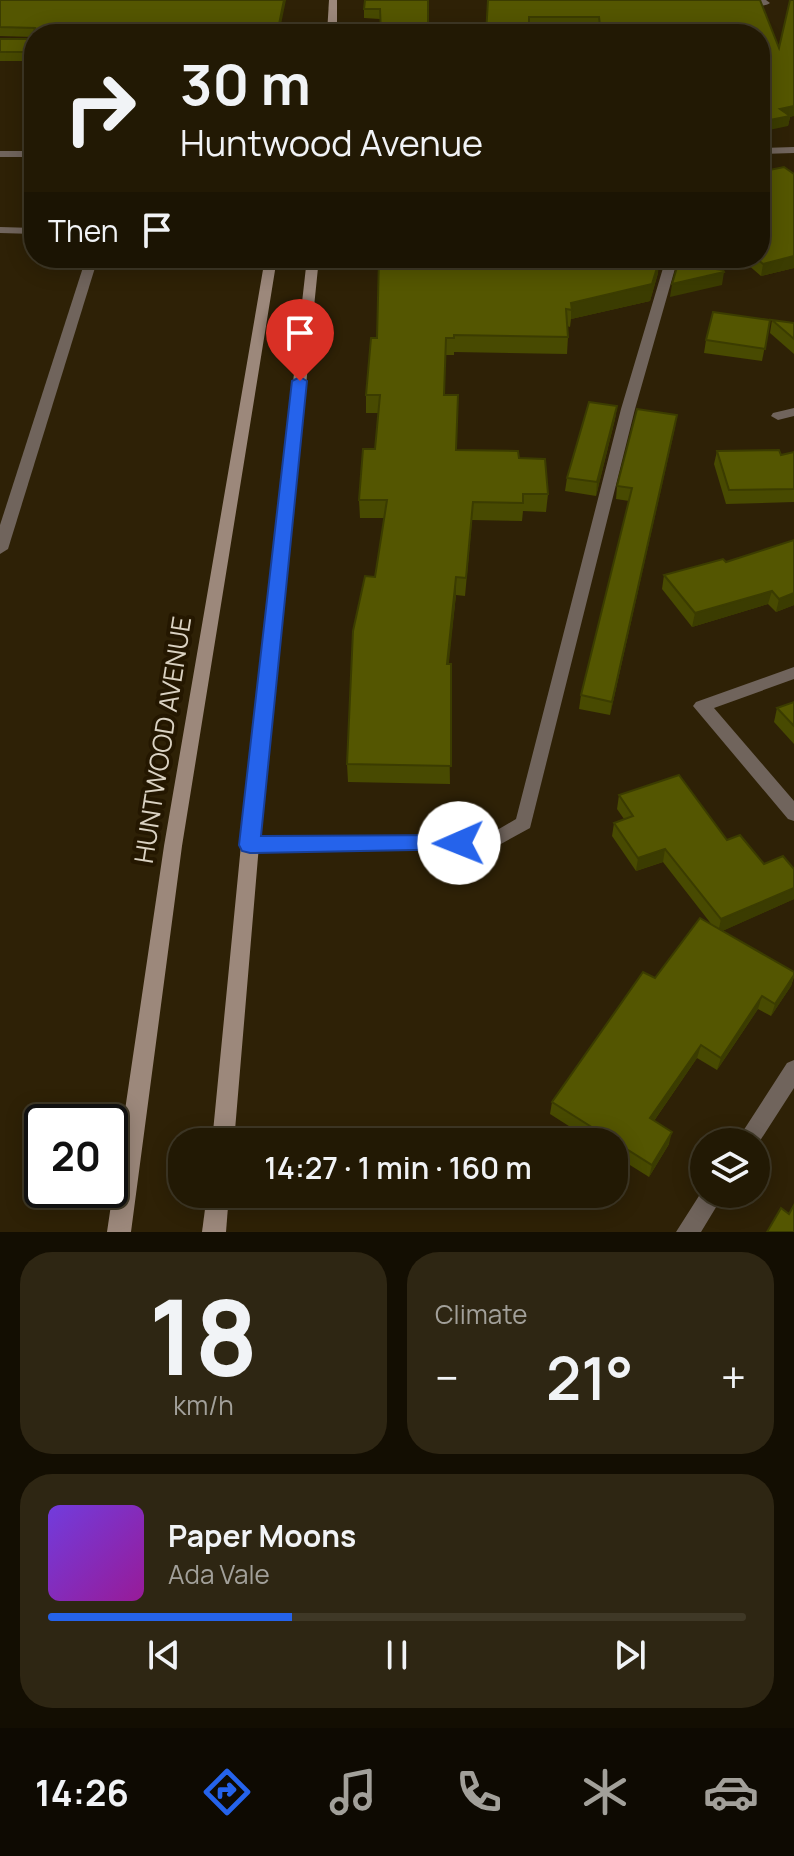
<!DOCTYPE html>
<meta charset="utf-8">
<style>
:root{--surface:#221904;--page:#2e2613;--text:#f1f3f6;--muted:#a2a09a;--line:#3f3826;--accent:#2563eb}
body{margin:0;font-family:Manrope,sans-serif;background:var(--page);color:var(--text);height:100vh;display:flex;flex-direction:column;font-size:30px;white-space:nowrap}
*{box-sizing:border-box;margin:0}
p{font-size:26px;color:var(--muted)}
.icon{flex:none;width:44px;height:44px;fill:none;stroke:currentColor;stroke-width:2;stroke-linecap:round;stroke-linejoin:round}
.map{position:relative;height:1232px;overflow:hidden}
.drawer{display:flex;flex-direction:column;gap:20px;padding:20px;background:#130e02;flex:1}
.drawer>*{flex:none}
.hud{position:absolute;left:24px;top:24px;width:746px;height:244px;border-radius:32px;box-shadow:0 4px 20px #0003,0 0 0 2px var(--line);background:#221904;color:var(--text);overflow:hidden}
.buttons{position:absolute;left:690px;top:1128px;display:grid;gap:16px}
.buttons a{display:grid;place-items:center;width:80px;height:80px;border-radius:50%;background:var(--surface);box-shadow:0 4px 20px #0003,0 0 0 2px var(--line);font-size:40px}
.speed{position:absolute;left:24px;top:1104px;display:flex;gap:16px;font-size:40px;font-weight:700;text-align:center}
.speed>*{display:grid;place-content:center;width:104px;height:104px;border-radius:50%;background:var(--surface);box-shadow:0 4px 20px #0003,0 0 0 2px var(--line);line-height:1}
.speed .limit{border:4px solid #111;border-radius:12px;background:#fff;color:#111}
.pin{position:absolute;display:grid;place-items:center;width:68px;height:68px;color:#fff;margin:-82px -34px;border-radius:50% 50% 50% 0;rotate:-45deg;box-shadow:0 0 8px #0007}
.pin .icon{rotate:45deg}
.me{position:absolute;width:88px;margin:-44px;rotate:269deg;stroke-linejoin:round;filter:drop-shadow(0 0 6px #0008)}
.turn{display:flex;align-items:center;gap:28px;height:168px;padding:0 24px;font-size:36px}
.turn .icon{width:104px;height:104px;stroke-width:2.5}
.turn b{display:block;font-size:56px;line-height:68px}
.then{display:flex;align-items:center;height:76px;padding:0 24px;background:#0003;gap:16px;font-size:30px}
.big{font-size:60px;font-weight:600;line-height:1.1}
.drawer .widget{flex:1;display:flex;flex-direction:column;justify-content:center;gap:12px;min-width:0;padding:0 28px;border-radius:32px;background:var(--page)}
.drawer .dial{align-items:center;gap:0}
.dial b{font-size:104px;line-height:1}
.song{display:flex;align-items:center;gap:24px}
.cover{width:96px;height:96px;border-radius:12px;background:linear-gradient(135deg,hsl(260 70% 55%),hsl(300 70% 35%))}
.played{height:8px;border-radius:4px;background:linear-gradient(90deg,var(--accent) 35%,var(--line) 35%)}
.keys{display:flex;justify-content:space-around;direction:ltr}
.heat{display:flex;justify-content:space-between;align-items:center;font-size:44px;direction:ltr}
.drawer .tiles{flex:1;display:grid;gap:20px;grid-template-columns:1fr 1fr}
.widget:last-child{grid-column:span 2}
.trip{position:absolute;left:168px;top:1128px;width:460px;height:80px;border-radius:32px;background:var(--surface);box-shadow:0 4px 20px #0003,0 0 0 2px var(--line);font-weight:600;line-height:80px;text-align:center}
.dock{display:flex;height:128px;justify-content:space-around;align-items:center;background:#0e0a02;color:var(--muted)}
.dock .icon{width:56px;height:56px}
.dock .on{color:var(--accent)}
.dock b{font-size:36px;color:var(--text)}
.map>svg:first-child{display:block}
</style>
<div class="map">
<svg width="794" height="1232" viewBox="0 0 794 1232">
<rect width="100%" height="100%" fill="#2e2106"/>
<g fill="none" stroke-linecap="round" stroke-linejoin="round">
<polygon fill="#70645c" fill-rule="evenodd" points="666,258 678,258 635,409 530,828 490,850 250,852 243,850 241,845 243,840 250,838 487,836 516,819 621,409"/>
<g fill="#70645c" fill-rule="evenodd">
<path d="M736,0h30l4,3c-7,5 -28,4 -35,-1z"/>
<polygon points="794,147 794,153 760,154 760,148"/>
<rect x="0" y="151" width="34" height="6"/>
<polygon points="0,227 34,228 34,234 0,233"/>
<polygon points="86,258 98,258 8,549 0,554 0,525"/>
<polygon points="794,408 794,416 778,420 771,416 773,413"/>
<polygon points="794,667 794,679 714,708 794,801 794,821 788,819 693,706 696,702"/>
<polygon points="794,1060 794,1088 756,1147 756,1142 736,1142 787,1063"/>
<polygon points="704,1188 704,1194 724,1194 701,1232 676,1232"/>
</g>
<g fill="#9c887b" fill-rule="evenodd">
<polygon points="329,0 337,0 337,34 327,34"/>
<polygon points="265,258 277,258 182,846 131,1232 107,1232 164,846"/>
<polygon points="307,258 319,258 259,845 234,1142 212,1142 241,845"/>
<polygon points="207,1194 229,1194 226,1232 202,1232"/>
</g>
</g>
<g fill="#484a01">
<polygon points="0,0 286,0 34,34 34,61 0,61 0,39 32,39 33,37 0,36"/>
<polygon points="428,0 380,19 364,18 364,9"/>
<polygon points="488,0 760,0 790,117 788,126 760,34 599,34 598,27 529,27"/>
<polygon points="760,172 794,174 794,268 761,276 740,258 760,258"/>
<polygon points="658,273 650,301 571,319 570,327 567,326 568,337 567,354 454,352 454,355 445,355 444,395 456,450 519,458 548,494 546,512 523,511 522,521 472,520 465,596 456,595 448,664 450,784 348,782 347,764 384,518 360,518 359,500 375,449 379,413 366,413 366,395 377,338"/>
<polygon points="770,320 762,361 704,353 706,340"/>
<polygon points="772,320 794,323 794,354 770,333"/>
<polygon points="617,406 615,419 596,496 565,491 567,478"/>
<polygon points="677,415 610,715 579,709 581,695 629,501 616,499 617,486"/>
<polygon points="717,451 781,455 794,452 794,502 726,504 714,464"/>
<polygon points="794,540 794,605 776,612 768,604 692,627 662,589 664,575 726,562"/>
<polygon points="794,702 794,744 774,722 777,708"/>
<polygon points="619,795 727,840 764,864 794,869 794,899 722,931 794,972 794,977 791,986 771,1016 758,1009 717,1070 697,1058 654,1121 669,1144 649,1177 614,1155 614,1142 594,1142 550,1114 552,1102 655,978 712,925 663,862 636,871 612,836 614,823 624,819 617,809"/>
</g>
<g fill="#3b3c01">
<polygon points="284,0 286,0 279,34 277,34"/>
<polygon points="794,106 794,116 790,117 788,126 760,132 760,122 780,109"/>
<polygon points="794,256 794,268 761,276 763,264"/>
<polygon points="660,258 658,273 650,301 571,319 571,303"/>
<polygon points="724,272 722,285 670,297 672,284"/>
<polygon points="617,406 615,419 596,496 597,482"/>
<polygon points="677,415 675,428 610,715 612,702"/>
<polygon points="456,577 456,595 447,682 447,664"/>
<polygon points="772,591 768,604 692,627 695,613"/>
<polygon points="794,593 794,605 776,612 779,599"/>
<polygon points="665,849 663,862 636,871 638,858"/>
<polygon points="794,888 794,899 718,933 721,919"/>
<polygon points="794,975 791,986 771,1016 775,1004"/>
<polygon points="762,996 758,1009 717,1070 721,1058"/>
<polygon points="701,1045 697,1058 647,1131 650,1118"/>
<polygon points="672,1132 669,1144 649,1177 652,1165"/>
</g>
<g fill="#545601" stroke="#3b3c01" stroke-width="2">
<polygon points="0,0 284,0 277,34 34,34 34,52 0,52 0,39 32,39 35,28 0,27"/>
<polygon points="365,0 428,0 428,34 381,34 380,9 364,9"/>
<polygon points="488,0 760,0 779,48 790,0 794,0 794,106 780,109 790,116 760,122 760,34 601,34 599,17 529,17 529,34 486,34"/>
<polygon points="784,167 794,174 794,256 763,264 756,258 760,258 760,218 767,219 760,213 760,190 762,189 760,188 760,172"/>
<polygon points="379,258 660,258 652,284 571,303 572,310 566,309 568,337 454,335 454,338 446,338 444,395 458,395 456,450 518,451 519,458 545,459 548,494 523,494 523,503 473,502 466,578 456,577 447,664 451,664 451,766 347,764 353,631 365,576 375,577 387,500 359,500 363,449 375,449 380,395 366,395 371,338 377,338"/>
<polygon points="678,264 723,270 724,272 672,284"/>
<polygon points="713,312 770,320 765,349 706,340"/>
<polygon points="772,320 794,323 794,339"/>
<polygon points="589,402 617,406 597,482 567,478"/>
<polygon points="637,409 677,415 612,702 581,695 632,488 617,486"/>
<polygon points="779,450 781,455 794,452 794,489 729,490 717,451"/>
<polygon points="794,540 794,593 779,599 772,591 695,613 664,575 723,559 726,562"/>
<polygon points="794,702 794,726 777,708"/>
<polygon points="679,775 727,840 740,835 764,864 783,856 794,869 794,888 721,919 665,849 638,858 614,823 633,816 619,795"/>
<polygon points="700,918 794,972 794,975 775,1004 762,996 721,1058 701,1045 650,1118 672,1132 652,1165 552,1102 643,972 655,978"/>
<polygon points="794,1205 794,1232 767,1232 781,1208 789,1214"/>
</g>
<polygon fill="#2563eb" stroke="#184099" stroke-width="2" points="300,377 307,381 261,836 459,835 467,837 470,843 467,849 250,853 242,851 239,845 292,381"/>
<g text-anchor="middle" stroke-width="8" stroke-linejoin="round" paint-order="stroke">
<g font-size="26" fill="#dad2c2" stroke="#241700">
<text transform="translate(163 740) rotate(-81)" y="9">HUNTWOOD AVENUE</text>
</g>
</g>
</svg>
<div class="buttons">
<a><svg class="icon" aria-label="layers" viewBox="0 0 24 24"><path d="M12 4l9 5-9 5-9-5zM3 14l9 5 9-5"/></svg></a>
</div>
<div class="speed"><div class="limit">20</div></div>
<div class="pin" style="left:300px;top:381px;background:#d93025"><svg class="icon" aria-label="arrive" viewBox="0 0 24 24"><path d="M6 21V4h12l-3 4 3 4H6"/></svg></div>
<svg class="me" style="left:459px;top:843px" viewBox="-20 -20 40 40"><circle r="19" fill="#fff"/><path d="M0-13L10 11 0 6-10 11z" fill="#2563eb"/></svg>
<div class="trip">14:27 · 1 min · 160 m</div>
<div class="hud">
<div class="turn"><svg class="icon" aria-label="right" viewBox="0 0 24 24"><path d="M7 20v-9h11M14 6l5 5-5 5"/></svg><div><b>30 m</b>Huntwood Avenue</div></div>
<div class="then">Then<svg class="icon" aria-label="arrive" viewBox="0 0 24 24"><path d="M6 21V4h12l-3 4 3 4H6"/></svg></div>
</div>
</div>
<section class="drawer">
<div class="tiles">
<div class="widget dial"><b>18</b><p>km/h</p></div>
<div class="widget"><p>Climate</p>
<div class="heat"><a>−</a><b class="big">21°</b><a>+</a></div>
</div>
<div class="widget">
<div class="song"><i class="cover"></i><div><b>Paper Moons</b><p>Ada Vale</p></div></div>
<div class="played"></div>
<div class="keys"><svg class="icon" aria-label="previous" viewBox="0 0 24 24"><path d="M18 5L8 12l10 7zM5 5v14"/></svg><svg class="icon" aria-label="pause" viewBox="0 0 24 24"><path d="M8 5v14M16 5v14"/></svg><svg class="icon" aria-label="next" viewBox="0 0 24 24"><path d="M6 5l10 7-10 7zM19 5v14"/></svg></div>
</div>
</div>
</section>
<nav class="dock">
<b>14:26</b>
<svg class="icon on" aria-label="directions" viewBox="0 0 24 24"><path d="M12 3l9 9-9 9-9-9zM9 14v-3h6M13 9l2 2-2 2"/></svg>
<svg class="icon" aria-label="music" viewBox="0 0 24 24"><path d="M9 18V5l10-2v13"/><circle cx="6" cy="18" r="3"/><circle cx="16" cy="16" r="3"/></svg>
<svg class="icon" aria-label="phone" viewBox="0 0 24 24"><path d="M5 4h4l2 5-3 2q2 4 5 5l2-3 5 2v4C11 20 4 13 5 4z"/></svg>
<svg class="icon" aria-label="climate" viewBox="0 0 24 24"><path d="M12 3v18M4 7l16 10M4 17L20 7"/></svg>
<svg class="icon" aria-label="car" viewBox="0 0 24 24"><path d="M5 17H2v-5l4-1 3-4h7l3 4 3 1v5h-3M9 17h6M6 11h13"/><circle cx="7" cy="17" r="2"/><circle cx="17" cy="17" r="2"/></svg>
</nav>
